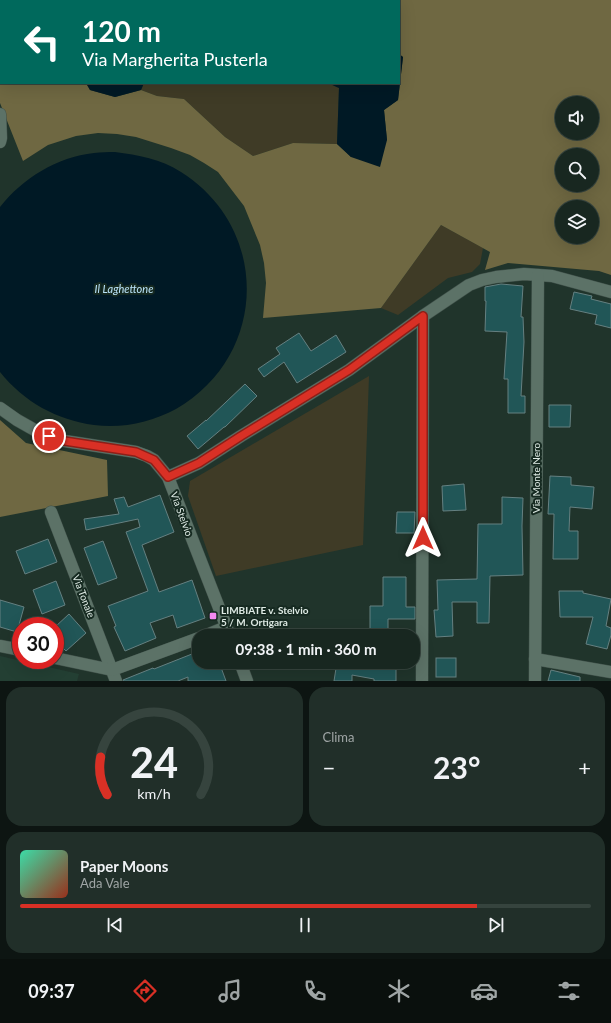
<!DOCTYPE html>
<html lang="it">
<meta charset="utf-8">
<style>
:root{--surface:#182720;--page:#212f29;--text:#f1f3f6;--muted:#9fa5a5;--line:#36443e;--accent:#d93025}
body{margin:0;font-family:Lato,sans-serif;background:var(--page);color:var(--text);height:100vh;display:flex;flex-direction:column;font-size:15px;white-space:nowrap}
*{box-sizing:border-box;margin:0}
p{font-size:13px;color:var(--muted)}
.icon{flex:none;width:22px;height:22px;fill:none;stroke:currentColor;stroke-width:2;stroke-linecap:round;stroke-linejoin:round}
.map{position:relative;height:681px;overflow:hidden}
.drawer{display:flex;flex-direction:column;gap:6px;padding:6px;background:#0d1512;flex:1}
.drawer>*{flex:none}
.top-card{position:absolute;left:0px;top:0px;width:400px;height:84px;box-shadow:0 4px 16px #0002,0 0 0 1px var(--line);background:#00695c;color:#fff;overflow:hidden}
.tools{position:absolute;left:555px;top:96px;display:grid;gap:8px}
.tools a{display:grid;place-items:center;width:44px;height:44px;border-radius:50%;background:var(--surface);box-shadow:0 4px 16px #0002,0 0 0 1px var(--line);font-size:20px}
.speed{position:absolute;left:12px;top:617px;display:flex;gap:8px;font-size:20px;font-weight:700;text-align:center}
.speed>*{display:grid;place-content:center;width:52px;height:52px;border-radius:50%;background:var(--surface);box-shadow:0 4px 16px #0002,0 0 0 1px var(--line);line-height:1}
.speed .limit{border:6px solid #d22;background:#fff;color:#111}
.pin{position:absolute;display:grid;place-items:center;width:34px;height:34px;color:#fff;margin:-17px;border:2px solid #fff;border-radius:50%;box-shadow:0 1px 4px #0007}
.me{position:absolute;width:44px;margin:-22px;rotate:0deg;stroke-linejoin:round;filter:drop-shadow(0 0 3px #0008)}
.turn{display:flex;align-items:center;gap:14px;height:84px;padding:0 16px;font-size:18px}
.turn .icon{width:52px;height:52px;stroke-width:2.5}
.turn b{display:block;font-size:28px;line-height:34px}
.big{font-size:30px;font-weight:700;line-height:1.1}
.drawer .tile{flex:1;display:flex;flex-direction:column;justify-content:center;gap:6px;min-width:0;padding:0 14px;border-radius:16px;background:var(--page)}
.drawer .dial{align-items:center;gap:0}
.dial svg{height:104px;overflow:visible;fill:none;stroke:var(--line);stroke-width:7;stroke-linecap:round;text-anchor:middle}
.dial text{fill:var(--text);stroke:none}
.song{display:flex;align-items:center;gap:12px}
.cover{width:48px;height:48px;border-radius:6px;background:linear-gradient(135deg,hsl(160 70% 55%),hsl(10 70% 35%))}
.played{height:4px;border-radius:2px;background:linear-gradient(90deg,var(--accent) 80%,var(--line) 80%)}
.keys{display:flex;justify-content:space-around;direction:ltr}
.heat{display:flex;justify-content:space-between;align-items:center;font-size:22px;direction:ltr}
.drawer .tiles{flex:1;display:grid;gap:6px;grid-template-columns:1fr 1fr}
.tile:last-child{grid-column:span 2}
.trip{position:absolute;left:192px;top:629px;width:228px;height:40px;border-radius:16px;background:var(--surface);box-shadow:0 4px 16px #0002,0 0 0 1px var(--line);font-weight:700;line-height:40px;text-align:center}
.tabs{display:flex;height:64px;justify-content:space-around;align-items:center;background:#0a100d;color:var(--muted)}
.tabs .icon{width:28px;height:28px}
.tabs .active{color:var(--accent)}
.tabs b{font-size:18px;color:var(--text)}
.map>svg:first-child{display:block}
</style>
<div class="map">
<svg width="611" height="681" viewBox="0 0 611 681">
<rect width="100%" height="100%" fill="#20342b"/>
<polygon fill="#233f33" points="0,656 79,674 77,681 0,681"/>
<g fill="#3f3b26">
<polygon points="144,83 328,83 339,88 337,144 293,143 253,156 225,137 184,99 157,96 141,90"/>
<polygon points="441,225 483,248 480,264 472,272 448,278 398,315 381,308"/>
<polygon points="369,376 363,545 216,576 188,496 190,481"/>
</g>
<g fill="#6f6842" fill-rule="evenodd">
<path d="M355,0h256v275l-12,-4 -91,-8 -23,7 5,-18 -49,-27 -60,83 -118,10 3,-35 -2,-20 -4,-18 -16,-39 -26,-34 -14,-9 -14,-8 -19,-7 -35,-11 -19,-3 -19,-1 -22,3 -28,9 -25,16 -23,-58v-66h1v46h85l4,7 25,7 26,-7 16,6 27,3 41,38 28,19 40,-13 44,1 14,13 36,-17 -3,-30 14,-10 5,-43 -4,-3v-53h-44zM562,103h30v30h-30zM562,155h30v30h-30zM562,207h30v30h-30z"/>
<polygon points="0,420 26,443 107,460 108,496 0,517"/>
</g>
<g fill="#001925">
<polygon points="399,54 403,57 398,100 384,110 387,140 380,167 351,157 337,144 339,88 328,83 399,83"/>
<polygon points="86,83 144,83 141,90 115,97 90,90"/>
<path d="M115,152c23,3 46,7 66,20 90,57 87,184 -5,237 -24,13 -54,20 -82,16 -37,-5 -70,-23 -94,-53v-165c23,-29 57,-50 94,-54 7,-1 14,-1 21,-1z"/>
</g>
<g fill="#215657" stroke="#658081">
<polygon points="501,284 523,286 521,317 523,317 524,342 521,396 525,396 525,413 508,413 508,379 504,379 507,332 485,331 486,301 485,301 485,287"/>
<polygon points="574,292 592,296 591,299 611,304 611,328 595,324 597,315 570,309"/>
<polygon points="299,333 311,351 336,335 346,352 297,383 284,362 264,377 258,369 280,354 276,348"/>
<polygon points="245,384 257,396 225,427 224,427 198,449 187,436 206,420 206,421"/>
<polygon points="549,405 571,405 570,427 549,427"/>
<polygon points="550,476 571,477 571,485 594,487 592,509 570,507 569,531 578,531 578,559 553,559 554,514 548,514"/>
<polygon points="464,484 466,510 443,511 442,486"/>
<polygon points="160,495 174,532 142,545 159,592 192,580 205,618 177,628 173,615 150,623 156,638 125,651 114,627 116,626 108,606 148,591 126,532 140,527 138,519 86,530 84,519 119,514 114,499 124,497 128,507"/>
<polygon points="502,497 523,498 522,526 523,575 490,576 489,623 477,623 477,602 452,602 453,636 436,637 434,610 438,610 437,580 477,579 478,524 502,524"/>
<polygon points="397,512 415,512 414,533 396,533"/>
<polygon points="48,539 57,562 25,574 16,551"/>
<polygon points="103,541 117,578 98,585 84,548"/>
<polygon points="383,577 406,577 406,607 415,607 415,619 388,619 388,636 370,636 370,606 383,606"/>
<polygon points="56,581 65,605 42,614 33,590"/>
<polygon points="559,591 583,591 583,593 611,599 606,626 611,628 611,635 607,649 586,644 593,617 560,617"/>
<polygon points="0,600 24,607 17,632 0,627"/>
<polygon points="69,614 86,633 66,651 55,640 55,627"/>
<polygon points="197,652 199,656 199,662 219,662 226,681 188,681 188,677 178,681 123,681 123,680 153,668 154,669"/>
<rect x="436" y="658" width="20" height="19"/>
<polygon points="337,662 396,662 396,681 374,681 374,679 352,675 352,681 334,681"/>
<polygon points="551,670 580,677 580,681 548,681"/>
</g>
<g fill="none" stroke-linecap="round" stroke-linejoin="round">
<g stroke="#40514a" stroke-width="13">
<g id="minor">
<polyline points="0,114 1,138 0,142"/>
<polyline points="0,408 17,420 40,433 58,440 136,452 147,456 154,460 168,477 230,636"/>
<polyline points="168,477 199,463 241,436 349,370 423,316 469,285 482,280 496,277 524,274 552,276 611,292"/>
<polyline points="51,512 116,681"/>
<polyline points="204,636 226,627"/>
<polyline points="0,646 21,650"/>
<polyline points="55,658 112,670 199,638"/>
<polyline points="535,659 611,672"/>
<polyline points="240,662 247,681"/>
<polyline points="422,681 423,316"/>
<polyline points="535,681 538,275"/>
</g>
</g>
<use href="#minor" stroke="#5c7267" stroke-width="12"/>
</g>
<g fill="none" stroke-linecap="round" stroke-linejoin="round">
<g stroke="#8d1f18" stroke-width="10">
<polyline id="route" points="49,436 58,440 136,452 154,460 168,477 199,463 241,436 349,370 423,316 423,538"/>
</g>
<use href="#route" stroke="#d93025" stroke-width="7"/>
</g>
<rect fill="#f489f0" stroke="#162a21" stroke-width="1.5" x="209" y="612" width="8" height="8" rx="2"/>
<g text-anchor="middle" stroke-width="4" stroke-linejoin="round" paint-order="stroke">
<g font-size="10" fill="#dfebe5" stroke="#162a21">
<text transform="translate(536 478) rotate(-90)" y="4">Via Monte Nero</text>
<text transform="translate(182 514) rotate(70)" y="4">Via Stelvio</text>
<text transform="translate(84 596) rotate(69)" y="4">Via Tonale</text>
</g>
<g font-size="10" font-weight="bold" fill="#dfebe5" stroke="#162a21" text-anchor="start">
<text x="221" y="614">LIMBIATE v. Stelvio<tspan x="221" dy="12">5 / M. Ortigara</tspan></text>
</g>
<g font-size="11" font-style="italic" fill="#bbe4f9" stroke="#162a21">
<text x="124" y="293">Il Laghettone</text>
</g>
</g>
</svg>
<div class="tools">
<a><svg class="icon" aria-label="sound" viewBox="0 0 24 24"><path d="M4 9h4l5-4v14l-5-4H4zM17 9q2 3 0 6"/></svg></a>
<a><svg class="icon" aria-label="search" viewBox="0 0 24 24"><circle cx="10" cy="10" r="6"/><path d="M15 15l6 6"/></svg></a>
<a><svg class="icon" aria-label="layers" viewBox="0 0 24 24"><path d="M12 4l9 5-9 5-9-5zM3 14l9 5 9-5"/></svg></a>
</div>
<div class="speed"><div class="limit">30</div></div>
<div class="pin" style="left:49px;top:436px;background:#d93025"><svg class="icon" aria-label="arrive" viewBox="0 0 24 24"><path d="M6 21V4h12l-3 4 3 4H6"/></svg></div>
<svg class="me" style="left:423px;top:538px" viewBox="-20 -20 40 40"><path d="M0-17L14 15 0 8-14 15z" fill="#d93025" stroke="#fff" stroke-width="4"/></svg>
<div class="trip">09:38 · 1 min · 360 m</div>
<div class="top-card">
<div class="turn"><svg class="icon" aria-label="left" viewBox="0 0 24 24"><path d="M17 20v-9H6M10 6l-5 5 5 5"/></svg><div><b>120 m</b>Via Margherita Pusterla</div></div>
</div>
</div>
<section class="drawer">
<div class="tiles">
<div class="tile dial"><svg viewBox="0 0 100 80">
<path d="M14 69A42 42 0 1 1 86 69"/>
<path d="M14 69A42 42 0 0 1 9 40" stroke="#d93025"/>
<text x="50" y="56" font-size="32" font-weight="700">24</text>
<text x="50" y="72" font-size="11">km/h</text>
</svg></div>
<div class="tile"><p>Clima</p>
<div class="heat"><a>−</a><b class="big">23°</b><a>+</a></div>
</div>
<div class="tile">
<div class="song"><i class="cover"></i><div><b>Paper Moons</b><p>Ada Vale</p></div></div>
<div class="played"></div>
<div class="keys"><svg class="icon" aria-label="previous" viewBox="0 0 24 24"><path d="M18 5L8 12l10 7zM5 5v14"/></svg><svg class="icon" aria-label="pause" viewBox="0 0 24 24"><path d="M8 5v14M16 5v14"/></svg><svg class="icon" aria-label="next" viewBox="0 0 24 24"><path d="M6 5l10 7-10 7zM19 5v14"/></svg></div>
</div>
</div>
</section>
<nav class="tabs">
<b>09:37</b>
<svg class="icon active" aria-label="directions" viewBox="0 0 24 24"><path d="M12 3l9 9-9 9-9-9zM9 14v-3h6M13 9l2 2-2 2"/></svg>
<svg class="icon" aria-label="music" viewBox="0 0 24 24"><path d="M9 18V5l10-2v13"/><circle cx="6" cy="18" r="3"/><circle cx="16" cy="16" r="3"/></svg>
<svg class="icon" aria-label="phone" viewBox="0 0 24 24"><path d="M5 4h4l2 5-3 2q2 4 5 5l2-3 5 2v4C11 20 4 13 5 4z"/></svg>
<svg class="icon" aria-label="climate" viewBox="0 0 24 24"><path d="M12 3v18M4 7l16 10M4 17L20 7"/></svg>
<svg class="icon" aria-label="car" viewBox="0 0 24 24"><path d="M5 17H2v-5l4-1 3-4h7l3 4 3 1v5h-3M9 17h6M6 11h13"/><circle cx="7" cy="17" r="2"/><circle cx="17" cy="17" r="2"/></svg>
<svg class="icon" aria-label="filters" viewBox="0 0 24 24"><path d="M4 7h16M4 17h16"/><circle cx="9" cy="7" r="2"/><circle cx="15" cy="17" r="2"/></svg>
</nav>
